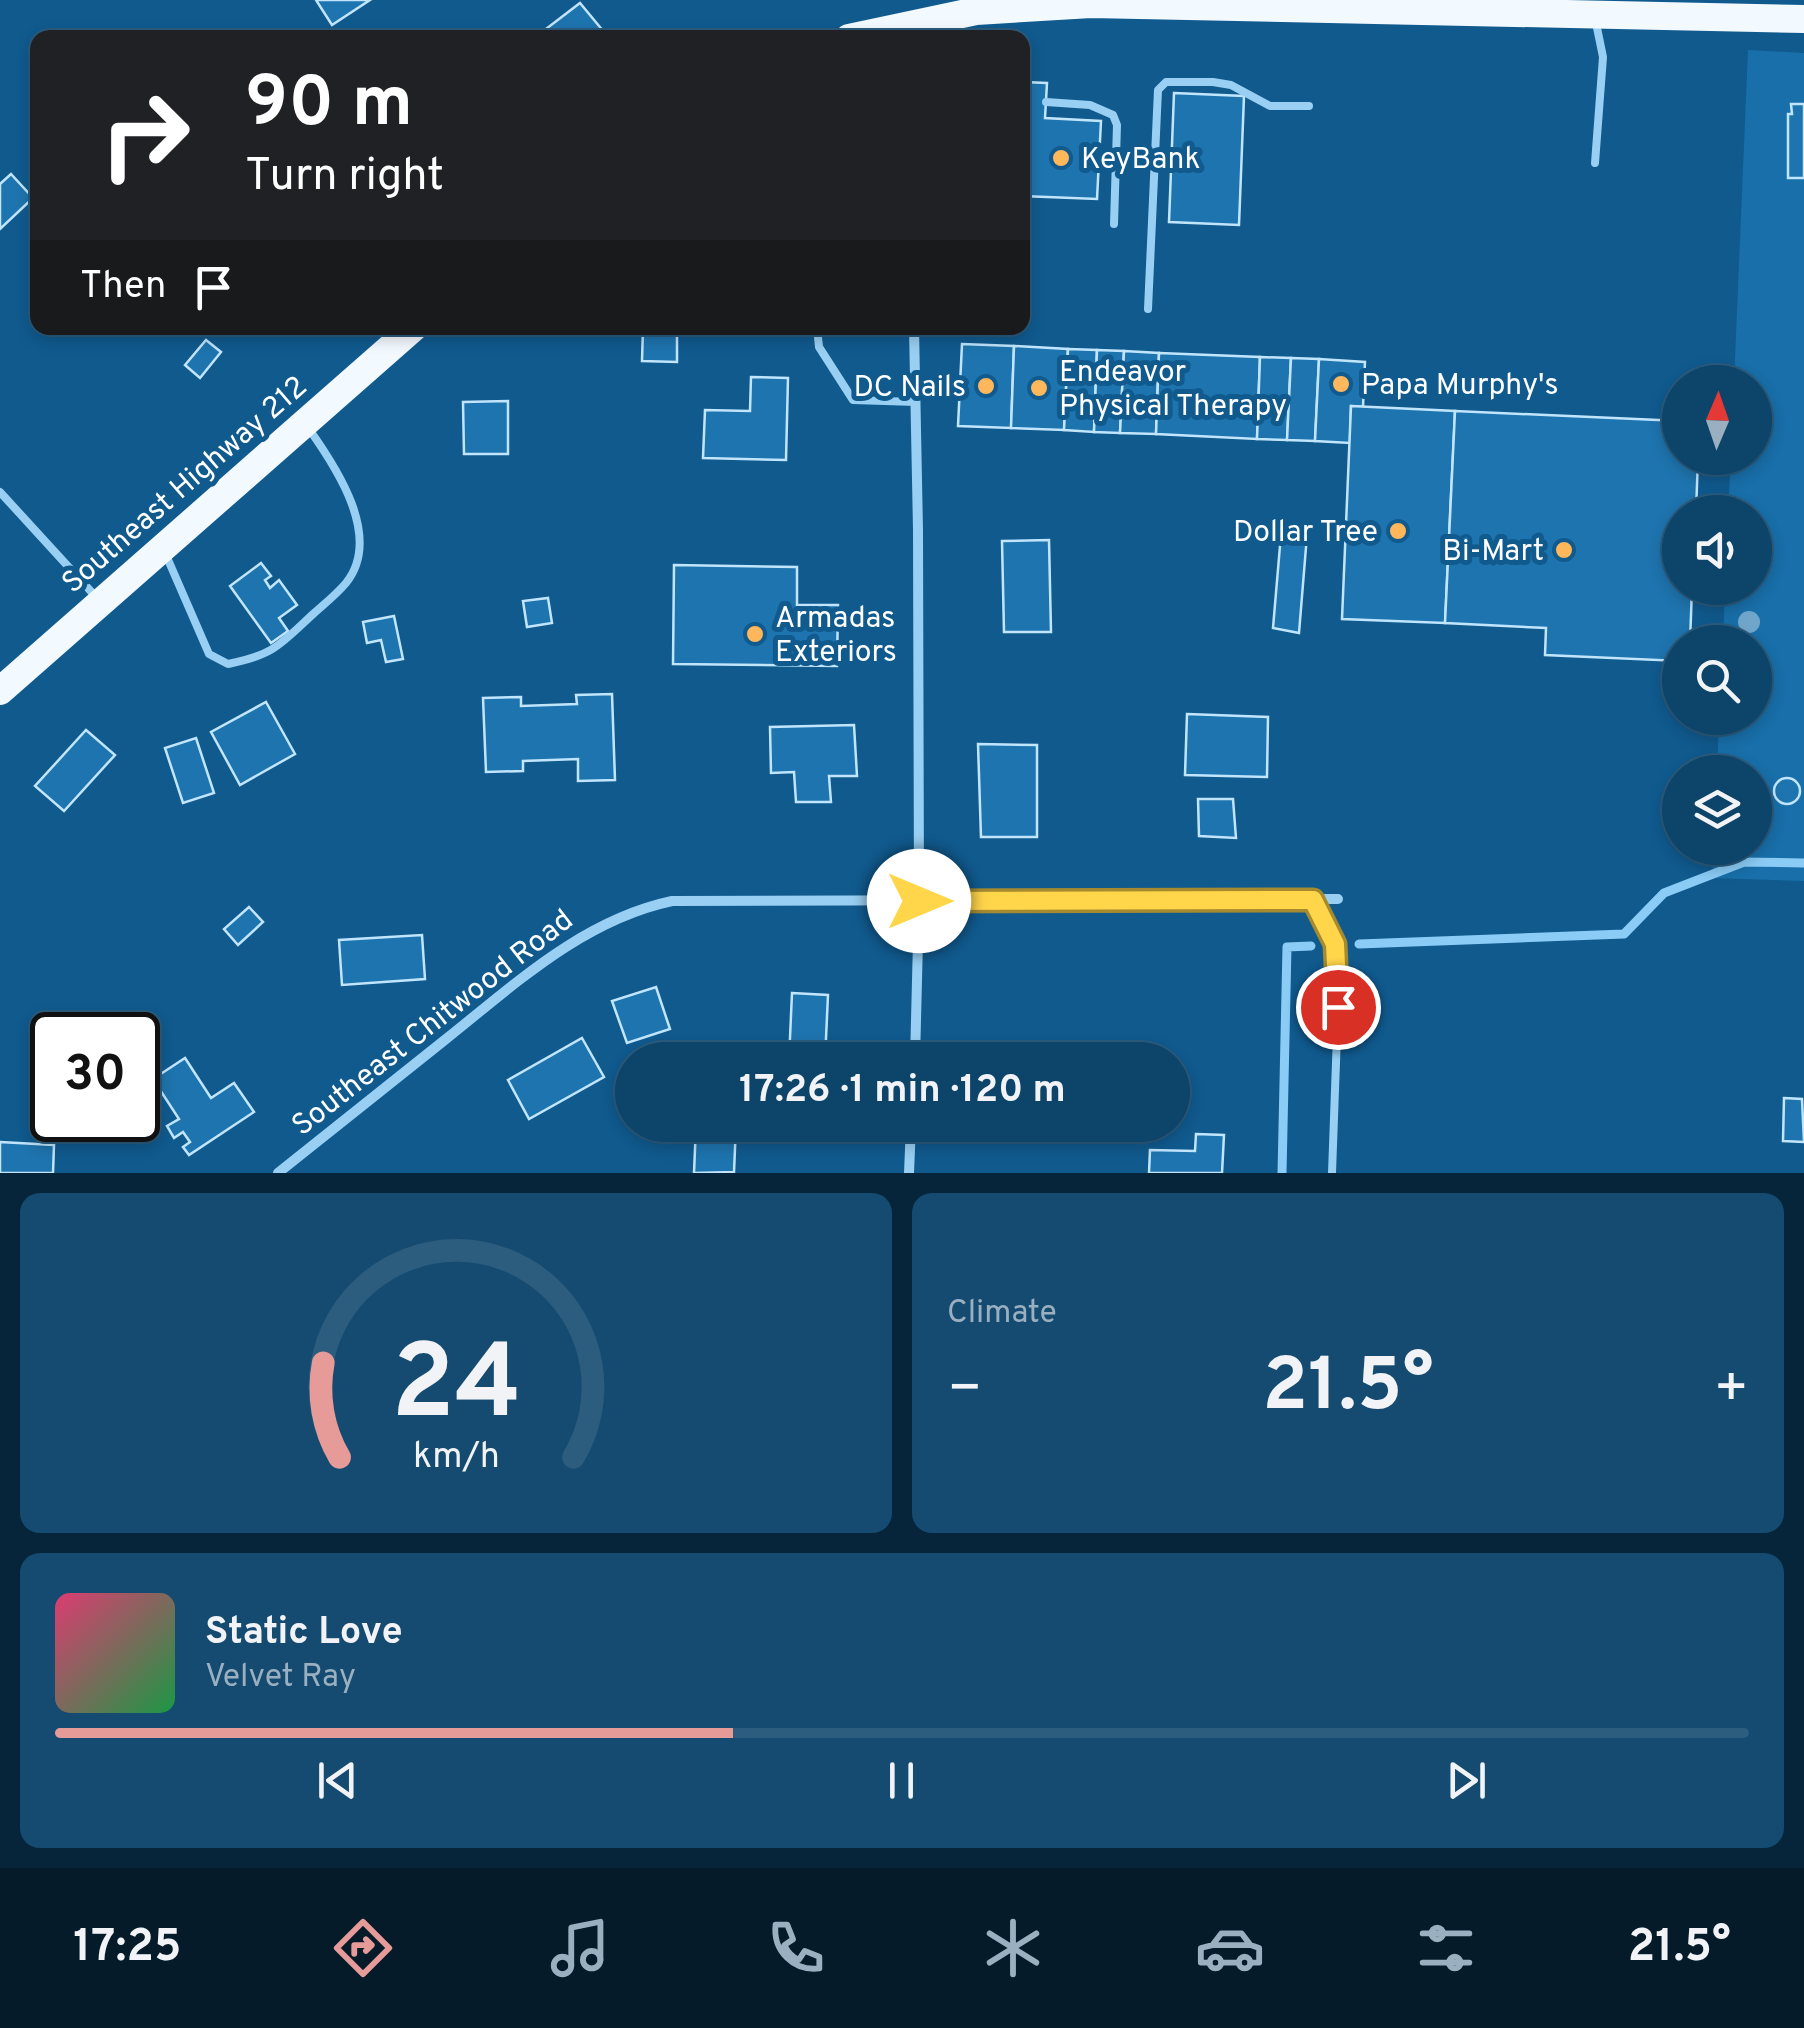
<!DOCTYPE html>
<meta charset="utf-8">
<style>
:root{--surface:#0c446a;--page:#154b70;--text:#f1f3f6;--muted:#9ab0c1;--line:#2c5c7e;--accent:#e69b98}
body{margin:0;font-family:Overpass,sans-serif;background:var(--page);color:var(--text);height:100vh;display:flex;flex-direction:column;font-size:38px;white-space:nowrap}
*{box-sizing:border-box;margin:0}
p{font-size:32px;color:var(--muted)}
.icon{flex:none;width:55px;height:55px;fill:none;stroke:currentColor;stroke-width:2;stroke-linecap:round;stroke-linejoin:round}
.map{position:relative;height:1173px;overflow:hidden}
.side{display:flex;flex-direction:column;gap:20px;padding:20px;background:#07253a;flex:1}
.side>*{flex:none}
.top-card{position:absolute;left:30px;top:30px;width:1000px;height:305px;border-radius:20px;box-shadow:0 5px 15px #0003,0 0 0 2px var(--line);background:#202124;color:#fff;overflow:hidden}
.needle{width:65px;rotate:2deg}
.buttons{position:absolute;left:1662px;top:365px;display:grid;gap:20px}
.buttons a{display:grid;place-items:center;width:110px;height:110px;border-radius:50%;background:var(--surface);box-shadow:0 5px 15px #0003,0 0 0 2px var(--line);font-size:50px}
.speed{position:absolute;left:30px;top:1012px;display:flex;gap:20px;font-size:50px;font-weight:700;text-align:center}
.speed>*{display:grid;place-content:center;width:130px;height:130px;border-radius:50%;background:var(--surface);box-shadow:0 5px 15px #0003,0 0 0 2px var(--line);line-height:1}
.speed .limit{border:5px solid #111;border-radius:15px;background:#fff;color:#111}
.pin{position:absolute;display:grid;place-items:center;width:85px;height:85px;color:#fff;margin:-42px;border:5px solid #fff;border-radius:50%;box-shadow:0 2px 10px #0007}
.me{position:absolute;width:110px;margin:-55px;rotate:90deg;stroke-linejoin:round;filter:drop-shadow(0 0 8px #0008)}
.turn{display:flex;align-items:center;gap:35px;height:210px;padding:0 50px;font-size:45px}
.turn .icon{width:130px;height:130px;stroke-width:2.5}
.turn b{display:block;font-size:70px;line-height:85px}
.then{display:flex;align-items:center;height:95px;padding:0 50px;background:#0003;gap:20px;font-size:38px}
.big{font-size:75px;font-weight:700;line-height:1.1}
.side .tile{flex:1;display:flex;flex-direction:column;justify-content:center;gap:15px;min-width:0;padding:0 35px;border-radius:20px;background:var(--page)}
.side .dial{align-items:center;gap:0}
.dial svg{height:260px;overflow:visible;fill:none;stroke:var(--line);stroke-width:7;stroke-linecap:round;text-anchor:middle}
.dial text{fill:var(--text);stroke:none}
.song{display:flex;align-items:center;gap:30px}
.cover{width:120px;height:120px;border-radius:15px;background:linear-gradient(135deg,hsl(340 70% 55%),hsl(140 70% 35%))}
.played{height:10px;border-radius:5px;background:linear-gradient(90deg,var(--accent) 40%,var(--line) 40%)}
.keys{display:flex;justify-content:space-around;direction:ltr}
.heat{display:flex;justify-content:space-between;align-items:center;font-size:55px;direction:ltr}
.side .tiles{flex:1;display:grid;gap:20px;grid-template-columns:1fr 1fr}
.tile:last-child{grid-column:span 2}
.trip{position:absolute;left:615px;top:1042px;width:575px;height:100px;border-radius:50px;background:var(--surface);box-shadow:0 5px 15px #0003,0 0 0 2px var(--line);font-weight:700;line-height:100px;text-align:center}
.tab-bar{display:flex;height:160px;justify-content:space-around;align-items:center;background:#051b2a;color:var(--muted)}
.tab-bar .icon{width:70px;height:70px}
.tab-bar .selected{color:var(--accent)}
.tab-bar b{font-size:45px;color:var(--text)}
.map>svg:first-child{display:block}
</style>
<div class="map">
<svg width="1804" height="1173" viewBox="0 0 1804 1173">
<rect width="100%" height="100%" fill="#105a8e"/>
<polygon fill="#186fa9" points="1748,50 1804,53 1804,881 1712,878 1714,848 1755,848 1755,772 1717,772 1719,718 1755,718 1755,642 1723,642 1725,588 1755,588 1755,512 1728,512 1731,458 1755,458 1755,382 1734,382"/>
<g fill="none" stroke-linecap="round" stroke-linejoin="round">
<g stroke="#8bccf6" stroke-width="9">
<polyline points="1359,944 1624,934 1664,893 1744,862 1804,863"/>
<polyline points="1282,1173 1287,947 1311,946"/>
</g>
</g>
<g fill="#1e74ae" stroke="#c1e5fd" stroke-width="2.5">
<polygon points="316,0 370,0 332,25"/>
<polygon points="580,3 609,38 546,38 542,32"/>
<polygon points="1023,82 1047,83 1045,118 1101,121 1097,199 1022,196"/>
<polygon points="1174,93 1244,96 1239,225 1169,222"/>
<polygon points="1791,104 1804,104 1804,178 1788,178 1788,114 1792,114"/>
<polygon points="11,174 33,198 0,229 0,184"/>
<polygon points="643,328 677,328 677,362 642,361"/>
<polygon points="206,340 221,352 200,378 185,365"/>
<polygon points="962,344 1014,346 1011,428 958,426"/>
<polygon points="1014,346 1068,349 1064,430 1011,428"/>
<polygon points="1068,349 1097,350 1094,432 1064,430"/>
<polygon points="1097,350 1124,351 1120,433 1094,432"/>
<polygon points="1124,351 1159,353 1156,434 1120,433"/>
<polygon points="1159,353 1260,357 1257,439 1156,434"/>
<polygon points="1260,357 1291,358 1287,440 1257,439"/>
<polygon points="1291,358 1319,359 1315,441 1287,440"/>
<polygon points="1319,359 1365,362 1363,407 1351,406 1350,443 1315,441"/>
<polygon points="751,377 788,378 786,460 703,458 705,410 750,411"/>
<polygon points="508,401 508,454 464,454 463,402"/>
<polygon points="1351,406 1455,411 1445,623 1342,619"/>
<polygon points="1455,411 1680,421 1680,458 1698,458 1696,512 1680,512 1680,588 1692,588 1690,642 1680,642 1680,661 1545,655 1546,628 1445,623"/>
<polygon points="1281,534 1307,535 1299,633 1273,628"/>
<polygon points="1049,540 1051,632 1004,632 1002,541"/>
<polygon points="261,563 271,576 265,580 270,588 279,580 297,605 279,618 288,631 271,643 230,586"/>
<polygon points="674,565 797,567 797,605 838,605 837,666 673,664"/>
<polygon points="548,598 552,623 527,627 523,601"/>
<polygon points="394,616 403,659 386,662 381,640 367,643 363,622"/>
<polygon points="612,694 615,780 578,781 578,759 523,761 523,771 486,772 483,698 521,697 521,706 577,704 576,695"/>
<polygon points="266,702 295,754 240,785 211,732"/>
<polygon points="1187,714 1268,717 1267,777 1185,775"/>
<polygon points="854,725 857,776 829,776 831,802 796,802 794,772 771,773 770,727"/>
<polygon points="86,730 115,755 64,811 35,786"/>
<polygon points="196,738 214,793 183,803 165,748"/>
<polygon points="978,744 1037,745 1037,837 981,837"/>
<circle cx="1787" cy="791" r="13"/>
<polygon points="1198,799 1233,799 1236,838 1199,836"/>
<polygon points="249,907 263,922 238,945 224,929"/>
<polygon points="422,935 425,979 342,985 339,940"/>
<polygon points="656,987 670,1029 627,1043 612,1001"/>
<polygon points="792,993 828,995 825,1060 789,1060"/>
<polygon points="582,1038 604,1077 529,1119 508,1080"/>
<polygon points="185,1058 211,1098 234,1083 254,1112 189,1155 183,1147 190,1142 183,1132 174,1138 167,1126 179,1119 153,1079"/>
<polygon points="1784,1098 1802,1099 1804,1142 1783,1141"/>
<polygon points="696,1125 736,1125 734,1172 694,1173"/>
<polygon points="1196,1134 1224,1135 1222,1173 1149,1173 1150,1150 1195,1151"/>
<polygon points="0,1142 54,1145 53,1173 0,1173"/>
</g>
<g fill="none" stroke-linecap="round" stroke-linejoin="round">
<g stroke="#99cff2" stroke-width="8">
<polyline points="1046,102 1090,105 1113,115 1117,125 1114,224"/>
<polyline points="1595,163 1603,57 1595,18"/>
<polyline points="1148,309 1158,90 1166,82 1213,82 1231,85 1270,106 1309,106"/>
<polyline points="817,328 819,347 853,400 916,402"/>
<polyline points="0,492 97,598"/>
<path d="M166,555l43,99 19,10c45,-9 52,-19 84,-49 11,-10 24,-20 34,-32 37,-46 -10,-116 -37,-154"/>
<polyline points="1313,900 1335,945 1338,1007 1332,1173"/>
</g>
<g stroke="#99cff2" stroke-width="10">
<polyline points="914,328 918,530 919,901 915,1060"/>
<path d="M278,1173c56,-45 112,-89 168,-134 69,-55 137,-119 226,-138l666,-2"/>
<polyline points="909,1173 911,1125"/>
</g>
<g stroke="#f2f9ff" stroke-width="28">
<polyline points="849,38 976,11 1091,4 1804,19"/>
<polyline points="0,691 413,328"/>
</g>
</g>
<circle fill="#71a6cb" cx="1749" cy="622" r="11"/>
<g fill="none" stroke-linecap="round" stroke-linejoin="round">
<g stroke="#a68a30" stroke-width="25">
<polyline id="route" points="919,901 1313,900 1335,944 1338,1007"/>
</g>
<use href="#route" stroke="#ffd54a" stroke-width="18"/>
</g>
<g fill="#ffb75b" stroke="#105a8e" stroke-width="4">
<circle cx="1061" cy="158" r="10"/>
<circle cx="1341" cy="384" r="10"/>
<circle cx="986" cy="386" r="10"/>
<circle cx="1039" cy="388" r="10"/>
<circle cx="1398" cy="531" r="10"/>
<circle cx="1564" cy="550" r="10"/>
<circle cx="755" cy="634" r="10"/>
</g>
<g text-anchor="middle" stroke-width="10" stroke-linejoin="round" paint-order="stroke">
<g font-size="30" fill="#fff" stroke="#105a8e" text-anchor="start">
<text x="1081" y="168">KeyBank</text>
<text x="1059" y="381">Endeavor<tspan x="1059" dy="34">Physical Therapy</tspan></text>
<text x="1361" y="394">Papa Murphy's</text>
<text x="966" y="396" text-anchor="end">DC Nails</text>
<text x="1378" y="541" text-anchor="end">Dollar Tree</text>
<text x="1544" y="560" text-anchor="end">Bi-Mart</text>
<text x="775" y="627">Armadas<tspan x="775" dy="34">Exteriors</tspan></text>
</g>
<g font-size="30" fill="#fff" stroke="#105a8e">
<text transform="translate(184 484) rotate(-41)" y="10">Southeast Highway 212</text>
<text transform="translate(432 1022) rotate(-38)" y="10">Southeast Chitwood Road</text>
</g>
</g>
</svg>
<div class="buttons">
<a><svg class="needle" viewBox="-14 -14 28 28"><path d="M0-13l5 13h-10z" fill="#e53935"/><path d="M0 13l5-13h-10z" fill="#9ab0c1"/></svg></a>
<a><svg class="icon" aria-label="sound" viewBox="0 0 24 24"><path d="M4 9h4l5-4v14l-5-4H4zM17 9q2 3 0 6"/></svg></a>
<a><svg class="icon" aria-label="search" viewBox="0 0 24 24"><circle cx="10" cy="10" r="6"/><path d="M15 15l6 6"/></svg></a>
<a><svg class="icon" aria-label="layers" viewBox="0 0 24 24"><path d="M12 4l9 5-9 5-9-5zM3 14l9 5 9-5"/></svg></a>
</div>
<div class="speed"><div class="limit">30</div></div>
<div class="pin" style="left:1338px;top:1007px;background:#d93025"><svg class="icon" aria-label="arrive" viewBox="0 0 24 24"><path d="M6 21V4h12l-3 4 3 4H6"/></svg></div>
<svg class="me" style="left:919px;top:901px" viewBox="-20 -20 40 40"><circle r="19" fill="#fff"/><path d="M0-13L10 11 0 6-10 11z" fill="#ffd54a"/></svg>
<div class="trip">17:26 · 1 min · 120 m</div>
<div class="top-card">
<div class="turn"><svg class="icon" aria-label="right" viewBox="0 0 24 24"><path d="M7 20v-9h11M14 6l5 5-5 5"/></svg><div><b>90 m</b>Turn right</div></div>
<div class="then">Then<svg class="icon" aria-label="arrive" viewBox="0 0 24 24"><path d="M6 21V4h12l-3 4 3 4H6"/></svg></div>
</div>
</div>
<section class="side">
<div class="tiles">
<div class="tile dial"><svg viewBox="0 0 100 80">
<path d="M14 69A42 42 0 1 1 86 69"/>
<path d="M14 69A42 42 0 0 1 9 40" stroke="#e69b98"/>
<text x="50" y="56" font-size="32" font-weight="700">24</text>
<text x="50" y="72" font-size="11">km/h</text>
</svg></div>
<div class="tile"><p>Climate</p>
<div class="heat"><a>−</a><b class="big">21.5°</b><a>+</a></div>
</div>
<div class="tile">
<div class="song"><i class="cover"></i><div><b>Static Love</b><p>Velvet Ray</p></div></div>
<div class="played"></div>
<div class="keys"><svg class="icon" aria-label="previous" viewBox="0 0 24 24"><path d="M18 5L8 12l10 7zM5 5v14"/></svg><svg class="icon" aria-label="pause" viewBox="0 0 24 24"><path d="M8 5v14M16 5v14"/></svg><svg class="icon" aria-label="next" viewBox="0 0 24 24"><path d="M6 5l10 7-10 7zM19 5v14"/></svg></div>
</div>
</div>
</section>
<nav class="tab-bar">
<b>17:25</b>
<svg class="icon selected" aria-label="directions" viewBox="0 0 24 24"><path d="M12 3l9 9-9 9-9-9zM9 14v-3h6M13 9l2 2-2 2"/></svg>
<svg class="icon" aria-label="music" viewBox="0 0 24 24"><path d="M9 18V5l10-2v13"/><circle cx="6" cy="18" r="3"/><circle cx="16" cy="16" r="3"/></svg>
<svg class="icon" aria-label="phone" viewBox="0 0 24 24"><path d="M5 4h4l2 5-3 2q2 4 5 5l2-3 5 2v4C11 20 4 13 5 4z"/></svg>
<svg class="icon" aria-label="climate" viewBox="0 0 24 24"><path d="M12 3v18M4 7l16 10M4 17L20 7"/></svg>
<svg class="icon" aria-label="car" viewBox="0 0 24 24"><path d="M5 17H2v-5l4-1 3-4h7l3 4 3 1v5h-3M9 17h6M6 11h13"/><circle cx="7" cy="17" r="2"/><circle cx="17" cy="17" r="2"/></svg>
<svg class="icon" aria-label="filters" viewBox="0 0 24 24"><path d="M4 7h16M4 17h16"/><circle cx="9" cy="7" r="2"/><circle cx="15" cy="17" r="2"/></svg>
<b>21.5°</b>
</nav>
